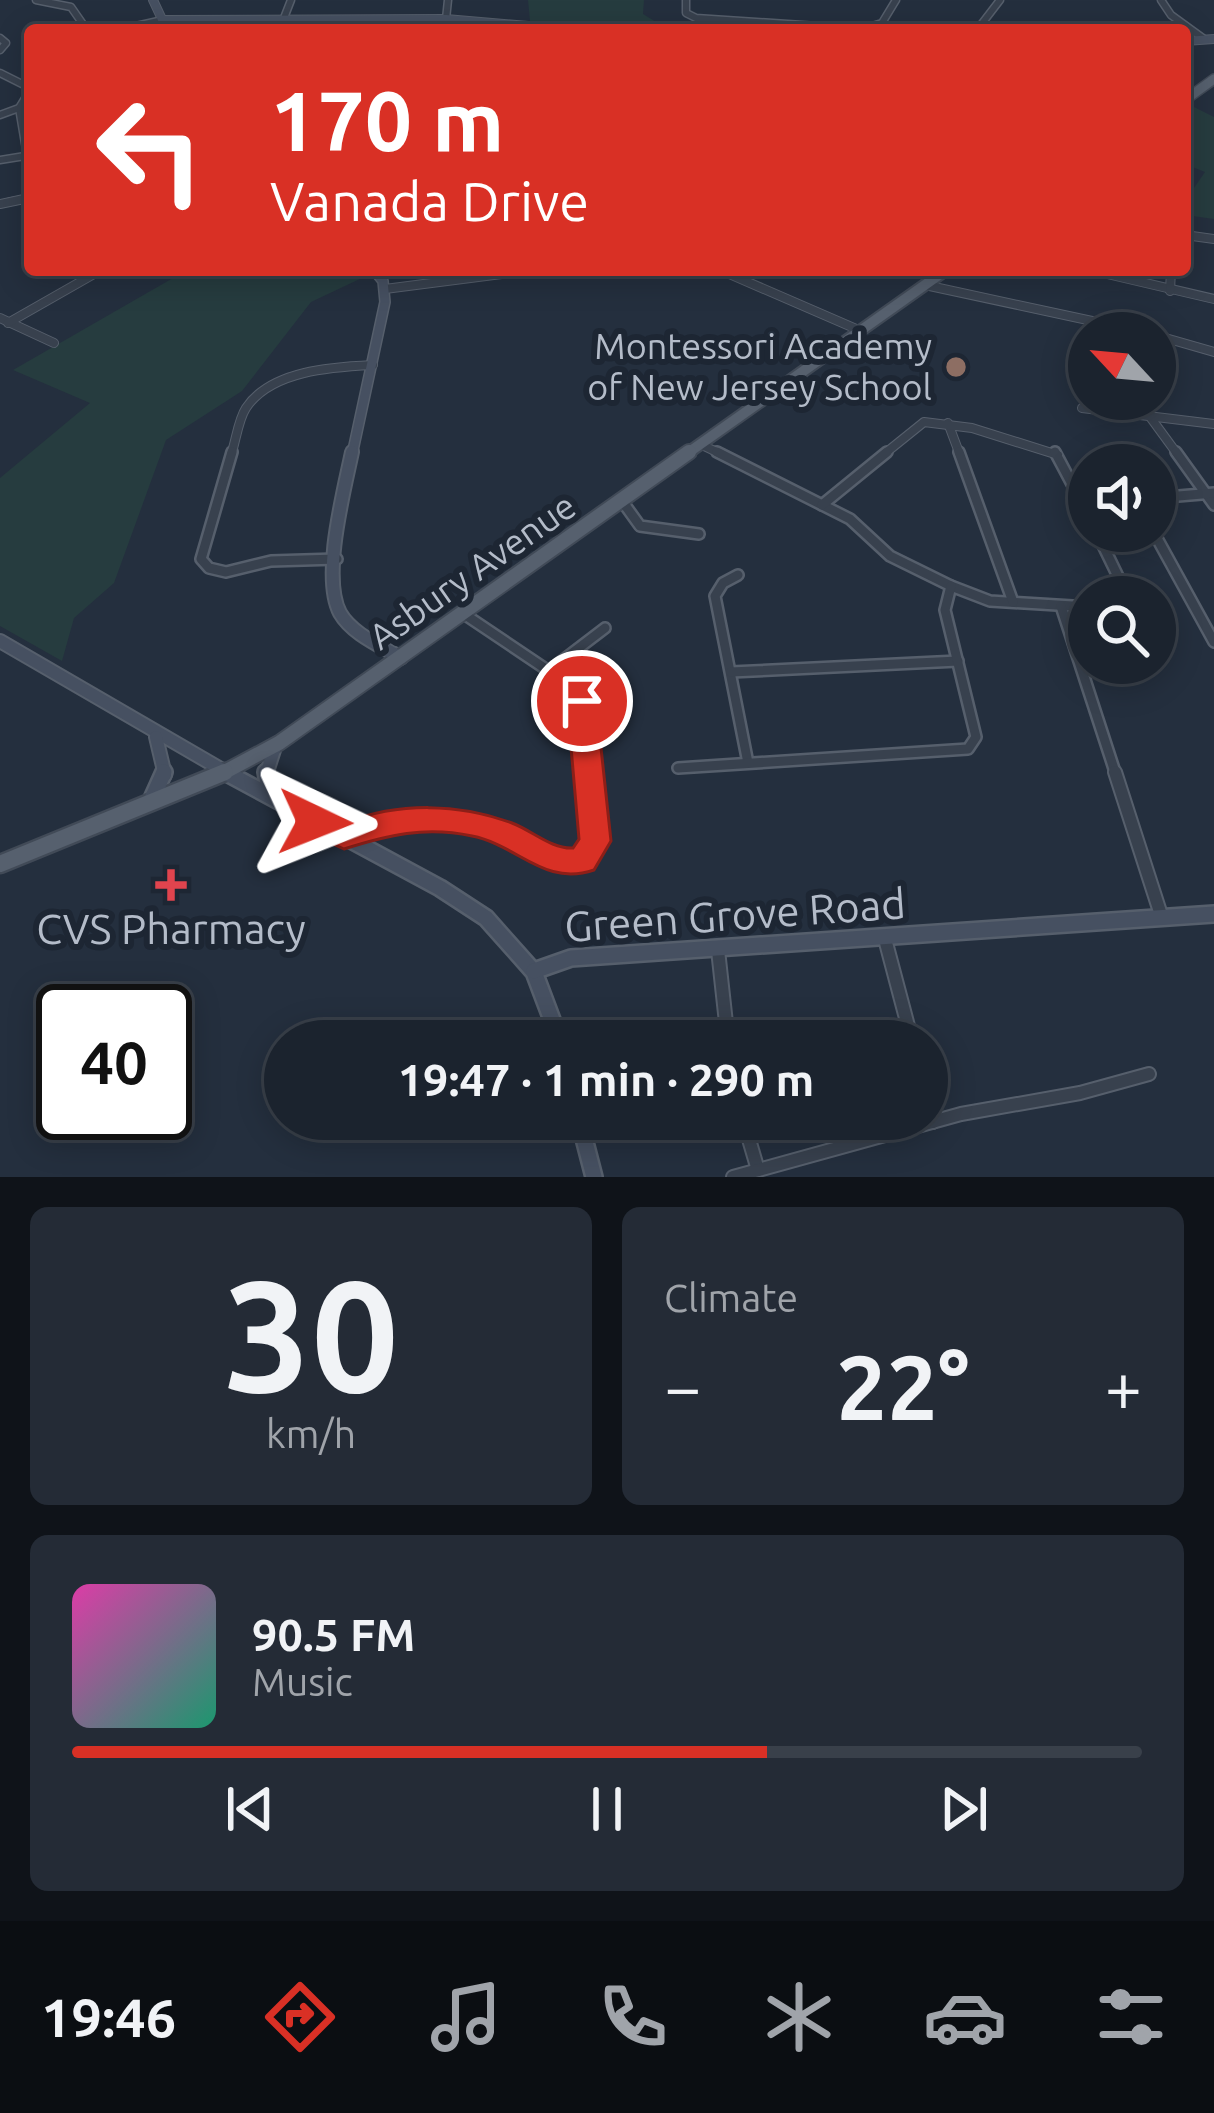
<!DOCTYPE html>
<meta charset="utf-8">
<style>
:root{--surface:#1b232e;--page:#242b36;--text:#f1f3f6;--muted:#a0a4aa;--line:#39404a;--accent:#d93025}
body{margin:0;font-family:Ubuntu,sans-serif;background:var(--page);color:var(--text);height:100vh;display:flex;flex-direction:column;font-size:45px;white-space:nowrap}
*{box-sizing:border-box;margin:0}
p{font-size:39px;color:var(--muted)}
.icon{flex:none;width:66px;height:66px;fill:none;stroke:currentColor;stroke-width:2;stroke-linecap:round;stroke-linejoin:round}
.map{position:relative;height:1177px;overflow:hidden}
.side{display:flex;flex-direction:column;gap:30px;padding:30px;background:#0f1319;flex:1}
.side>*{flex:none}
.guide{position:absolute;left:24px;top:24px;width:1167px;height:252px;border-radius:12px;box-shadow:0 6px 30px #0003,0 0 0 3px var(--line);background:#d93025;color:#fff;overflow:hidden}
.needle{width:78px;rotate:296deg}
.fabs{position:absolute;left:1068px;top:312px;display:grid;gap:24px}
.fabs a{display:grid;place-items:center;width:108px;height:108px;border-radius:50%;background:var(--surface);box-shadow:0 6px 30px #0003,0 0 0 3px var(--line);font-size:60px}
.speed{position:absolute;left:36px;top:984px;display:flex;gap:24px;font-size:60px;font-weight:700;text-align:center}
.speed>*{display:grid;place-content:center;width:156px;height:156px;border-radius:50%;background:var(--surface);box-shadow:0 6px 30px #0003,0 0 0 3px var(--line);line-height:1}
.speed .limit{border:6px solid #111;border-radius:18px;background:#fff;color:#111}
.pin{position:absolute;display:grid;place-items:center;width:102px;height:102px;color:#fff;margin:-51px;border:6px solid #fff;border-radius:50%;box-shadow:0 3px 12px #0007}
.me{position:absolute;width:132px;margin:-66px;rotate:92deg;stroke-linejoin:round;filter:drop-shadow(0 0 9px #0008)}
.turn{display:flex;align-items:center;gap:42px;height:252px;padding:0 48px;font-size:54px}
.turn .icon{width:156px;height:156px;stroke-width:2.5}
.turn b{display:block;font-size:84px;line-height:102px}
.big{font-size:90px;font-weight:700;line-height:1.1}
.side .tile{flex:1;display:flex;flex-direction:column;justify-content:center;gap:18px;min-width:0;padding:0 42px;border-radius:18px;background:var(--page)}
.side .dial{align-items:center;gap:0}
.dial b{font-size:156px;line-height:1}
.song{display:flex;align-items:center;gap:36px}
.cover{width:144px;height:144px;border-radius:18px;background:linear-gradient(135deg,hsl(320 70% 55%),hsl(160 70% 35%))}
.played{height:12px;border-radius:6px;background:linear-gradient(90deg,var(--accent) 65%,var(--line) 65%)}
.keys{display:flex;justify-content:space-around;direction:ltr}
.heat{display:flex;justify-content:space-between;align-items:center;font-size:66px;direction:ltr}
.side .tiles{flex:1;display:grid;gap:30px;grid-template-columns:1fr 1fr}
.tile:last-child{grid-column:span 2}
.trip{position:absolute;left:264px;top:1020px;width:684px;height:120px;border-radius:60px;background:var(--surface);box-shadow:0 6px 30px #0003,0 0 0 3px var(--line);font-weight:700;line-height:120px;text-align:center}
.tab-bar{display:flex;height:192px;justify-content:space-around;align-items:center;background:#0b0e12;color:var(--muted)}
.tab-bar .icon{width:84px;height:84px}
.tab-bar .on{color:var(--accent)}
.tab-bar b{font-size:54px;color:var(--text)}
.map>svg:first-child{display:block}
</style>
<div class="map">
<svg width="1214" height="1177" viewBox="0 0 1214 1177">
<rect width="100%" height="100%" fill="#242f3e"/>
<g fill="#263c3f">
<polygon points="528,0 644,0 643,14 669,30 530,21"/>
<polygon points="1194,107 1214,117 1214,219 1185,215 1185,201 1205,172 1185,164 1185,114"/>
<polygon points="187,270 356,270 364,277 311,302 242,391 166,440 114,583 74,618 62,661 0,626 0,478 90,403 13,370"/>
</g>
<g fill="none" stroke-linecap="round" stroke-linejoin="round">
<g stroke="#565f6c" stroke-width="9">
<g id="street-far3">
<polyline points="36,0 71,7 87,30"/>
<polyline points="686,0 686,13 696,18 862,29 882,23 896,0"/>
<polyline points="1161,0 1171,15 1204,39"/>
<polyline points="284,18 291,0"/>
<polyline points="446,19 448,0"/>
<polyline points="118,30 163,20"/>
<polyline points="977,30 1000,0"/>
<polyline points="0,38 6,43 0,50"/>
<polyline points="0,73 30,88"/>
<polyline points="19,108 30,173"/>
<polyline points="0,115 19,108 30,90"/>
<polyline points="0,160 25,156"/>
<polyline points="9,202 30,198"/>
</g>
</g>
<g stroke="#565f6c" stroke-width="10">
<g id="street-far2">
<polyline points="0,204 24,199"/>
<polyline points="1185,235 1214,239"/>
<polyline points="720,270 861,331"/>
<polyline points="1090,270 1214,299"/>
<polyline points="925,285 1148,333"/>
<polyline points="385,289 532,270"/>
<polyline points="1170,291 1171,270"/>
<polyline points="0,318 54,343"/>
<polyline points="8,323 101,270"/>
<polyline points="1155,335 1214,352"/>
<polyline points="1137,399 1178,455"/>
<polyline points="1082,408 1214,424"/>
<polyline points="948,423 960,455"/>
<polyline points="702,445 723,455"/>
<path d="M231,455c5,-14 7,-35 15,-47 25,-38 87,-41 127,-43"/>
<polyline points="883,455 924,422 972,428 1058,455"/>
</g>
</g>
<g stroke="#565f6c" stroke-width="14">
<g id="street-far1">
<polyline points="232,452 201,559 209,568 226,572 271,561 337,559"/>
<polyline points="717,452 850,519 890,556 951,586 990,601 1089,607"/>
<polyline points="959,452 1013,602"/>
<polyline points="1055,452 1089,516"/>
<polyline points="1176,452 1214,505"/>
<polyline points="1155,498 1214,493"/>
<polyline points="622,501 640,526 699,534"/>
<polyline points="822,505 887,452"/>
<polyline points="1096,531 1128,597"/>
<polyline points="1153,531 1214,642"/>
<polyline points="738,575 723,583 715,596 748,763"/>
<polyline points="1061,606 1116,775"/>
<polyline points="464,614 577,690 585,775"/>
<polyline points="550,670 605,628"/>
<polyline points="731,672 958,661"/>
<polyline points="678,768 968,749 976,737 945,610 951,586"/>
</g>
</g>
<g stroke="#565f6c" stroke-width="16">
<g id="street">
<polyline points="1115,772 1162,918"/>
<path d="M345,836c51,-21 107,-26 159,-2 23,10 42,29 69,29l19,-12 -7,-79"/>
<polyline points="885,939 912,1041"/>
<polyline points="718,950 728,1041"/>
<polyline points="927,1099 933,1122"/>
<polyline points="743,1119 758,1170"/>
<polyline points="733,1177 961,1114 1080,1093 1149,1074"/>
</g>
</g>
<g stroke="#565f6c" stroke-width="10">
<g id="secondary-far3">
<polyline points="153,0 167,30"/>
<polyline points="163,20 446,19 575,30"/>
<polyline points="1185,41 1214,39"/>
</g>
</g>
<g stroke="#565f6c" stroke-width="12">
<polyline id="secondary-far2" points="352,455 385,302 383,281 374,270"/>
</g>
<g stroke="#565f6c" stroke-width="16">
<g id="secondary-far1">
<path d="M352,452c-8,39 -31,125 -12,161 12,21 41,33 61,45"/>
<polyline points="0,641 231,775"/>
<polyline points="156,737 165,775"/>
<polyline points="266,775 276,744"/>
</g>
</g>
<g stroke="#565f6c" stroke-width="20">
<g id="secondary">
<polyline points="225,772 440,888 486,918 534,972 560,1041"/>
<polyline points="266,772 270,793"/>
<polyline points="151,801 164,772"/>
<polyline points="534,971 571,958 1214,914"/>
<polyline points="579,1119 594,1177"/>
</g>
</g>
<g stroke="#414a57" stroke-width="12">
<polyline id="primary-far3" points="1185,100 1214,79"/>
</g>
<g stroke="#414a57" stroke-width="14">
<polyline id="primary-far2" points="685,455 946,270"/>
</g>
<g stroke="#414a57" stroke-width="18">
<polyline id="primary-far1" points="219,775 279,743 689,452"/>
</g>
<g stroke="#414a57" stroke-width="21">
<polyline id="primary" points="0,864 225,772"/>
</g>
<use href="#street-far3" stroke="#38414e" stroke-width="6"/>
<use href="#street-far2" stroke="#38414e" stroke-width="8"/>
<use href="#street-far1" stroke="#38414e" stroke-width="9"/>
<use href="#street" stroke="#38414e" stroke-width="12"/>
<use href="#secondary-far3" stroke="#465061" stroke-width="8"/>
<use href="#secondary-far2" stroke="#465061" stroke-width="9"/>
<use href="#secondary-far1" stroke="#465061" stroke-width="12"/>
<use href="#secondary" stroke="#465061" stroke-width="15"/>
<use href="#primary-far3" stroke="#56606e" stroke-width="9"/>
<use href="#primary-far2" stroke="#56606e" stroke-width="10"/>
<use href="#primary-far1" stroke="#56606e" stroke-width="14"/>
<use href="#primary" stroke="#56606e" stroke-width="16"/>
</g>
<path fill="#d93025" stroke="#8d1f18" stroke-width="3" d="M582,691l14,10 15,140 -17,29c-50,17 -76,-25 -122,-34 -47,-10 -84,-1 -128,13l-40,-18 -5,-9 16,-12 30,13c53,-21 114,-20 167,0 21,8 39,26 61,25l6,-9 -12,-138z"/>
<circle fill="#8d6e63" stroke="#1d2633" stroke-width="4.5" cx="956" cy="367" r="12"/>
<path fill="#e0444e" stroke="#1d2633" stroke-width="4.5" d="M165 867h12v12h12v12h-12v12h-12v-12h-12v-12h12z"/>
<g text-anchor="middle" stroke-width="12" stroke-linejoin="round" paint-order="stroke">
<g font-size="36" fill="#b4bcc9" stroke="#1d2633" text-anchor="end">
<text x="932" y="359">Montessori Academy<tspan x="932" dy="41">of New Jersey School</tspan></text>
</g>
<g font-size="36" fill="#b4bcc9" stroke="#1d2633">
<text transform="translate(472 571) rotate(-35)" y="13">Asbury Avenue</text>
</g>
<g font-size="42" fill="#b4bcc9" stroke="#1d2633">
<text transform="translate(735 915) rotate(-4)" y="15">Green Grove Road</text>
</g>
<g font-size="42" fill="#b4bcc9" stroke="#1d2633">
<text x="171" y="944">CVS Pharmacy</text>
</g>
</g>
</svg>
<div class="fabs">
<a><svg class="needle" viewBox="-14 -14 28 28"><path d="M0-13l5 13h-10z" fill="#e53935"/><path d="M0 13l5-13h-10z" fill="#a0a4aa"/></svg></a>
<a><svg class="icon" aria-label="sound" viewBox="0 0 24 24"><path d="M4 9h4l5-4v14l-5-4H4zM17 9q2 3 0 6"/></svg></a>
<a><svg class="icon" aria-label="search" viewBox="0 0 24 24"><circle cx="10" cy="10" r="6"/><path d="M15 15l6 6"/></svg></a>
</div>
<div class="speed"><div class="limit">40</div></div>
<div class="pin" style="left:582px;top:701px;background:#d93025"><svg class="icon" aria-label="arrive" viewBox="0 0 24 24"><path d="M6 21V4h12l-3 4 3 4H6"/></svg></div>
<svg class="me" style="left:315px;top:822px" viewBox="-20 -20 40 40"><path d="M0-17L14 15 0 8-14 15z" fill="#d93025" stroke="#fff" stroke-width="4"/></svg>
<div class="trip">19:47 · 1 min · 290 m</div>
<div class="guide">
<div class="turn"><svg class="icon" aria-label="left" viewBox="0 0 24 24"><path d="M17 20v-9H6M10 6l-5 5 5 5"/></svg><div><b>170 m</b>Vanada Drive</div></div>
</div>
</div>
<section class="side">
<div class="tiles">
<div class="tile dial"><b>30</b><p>km/h</p></div>
<div class="tile"><p>Climate</p>
<div class="heat"><a>−</a><b class="big">22°</b><a>+</a></div>
</div>
<div class="tile">
<div class="song"><i class="cover"></i><div><b>90.5 FM</b><p>Music</p></div></div>
<div class="played"></div>
<div class="keys"><svg class="icon" aria-label="previous" viewBox="0 0 24 24"><path d="M18 5L8 12l10 7zM5 5v14"/></svg><svg class="icon" aria-label="pause" viewBox="0 0 24 24"><path d="M8 5v14M16 5v14"/></svg><svg class="icon" aria-label="next" viewBox="0 0 24 24"><path d="M6 5l10 7-10 7zM19 5v14"/></svg></div>
</div>
</div>
</section>
<nav class="tab-bar">
<b>19:46</b>
<svg class="icon on" aria-label="directions" viewBox="0 0 24 24"><path d="M12 3l9 9-9 9-9-9zM9 14v-3h6M13 9l2 2-2 2"/></svg>
<svg class="icon" aria-label="music" viewBox="0 0 24 24"><path d="M9 18V5l10-2v13"/><circle cx="6" cy="18" r="3"/><circle cx="16" cy="16" r="3"/></svg>
<svg class="icon" aria-label="phone" viewBox="0 0 24 24"><path d="M5 4h4l2 5-3 2q2 4 5 5l2-3 5 2v4C11 20 4 13 5 4z"/></svg>
<svg class="icon" aria-label="climate" viewBox="0 0 24 24"><path d="M12 3v18M4 7l16 10M4 17L20 7"/></svg>
<svg class="icon" aria-label="car" viewBox="0 0 24 24"><path d="M5 17H2v-5l4-1 3-4h7l3 4 3 1v5h-3M9 17h6M6 11h13"/><circle cx="7" cy="17" r="2"/><circle cx="17" cy="17" r="2"/></svg>
<svg class="icon" aria-label="filters" viewBox="0 0 24 24"><path d="M4 7h16M4 17h16"/><circle cx="9" cy="7" r="2"/><circle cx="15" cy="17" r="2"/></svg>
</nav>
